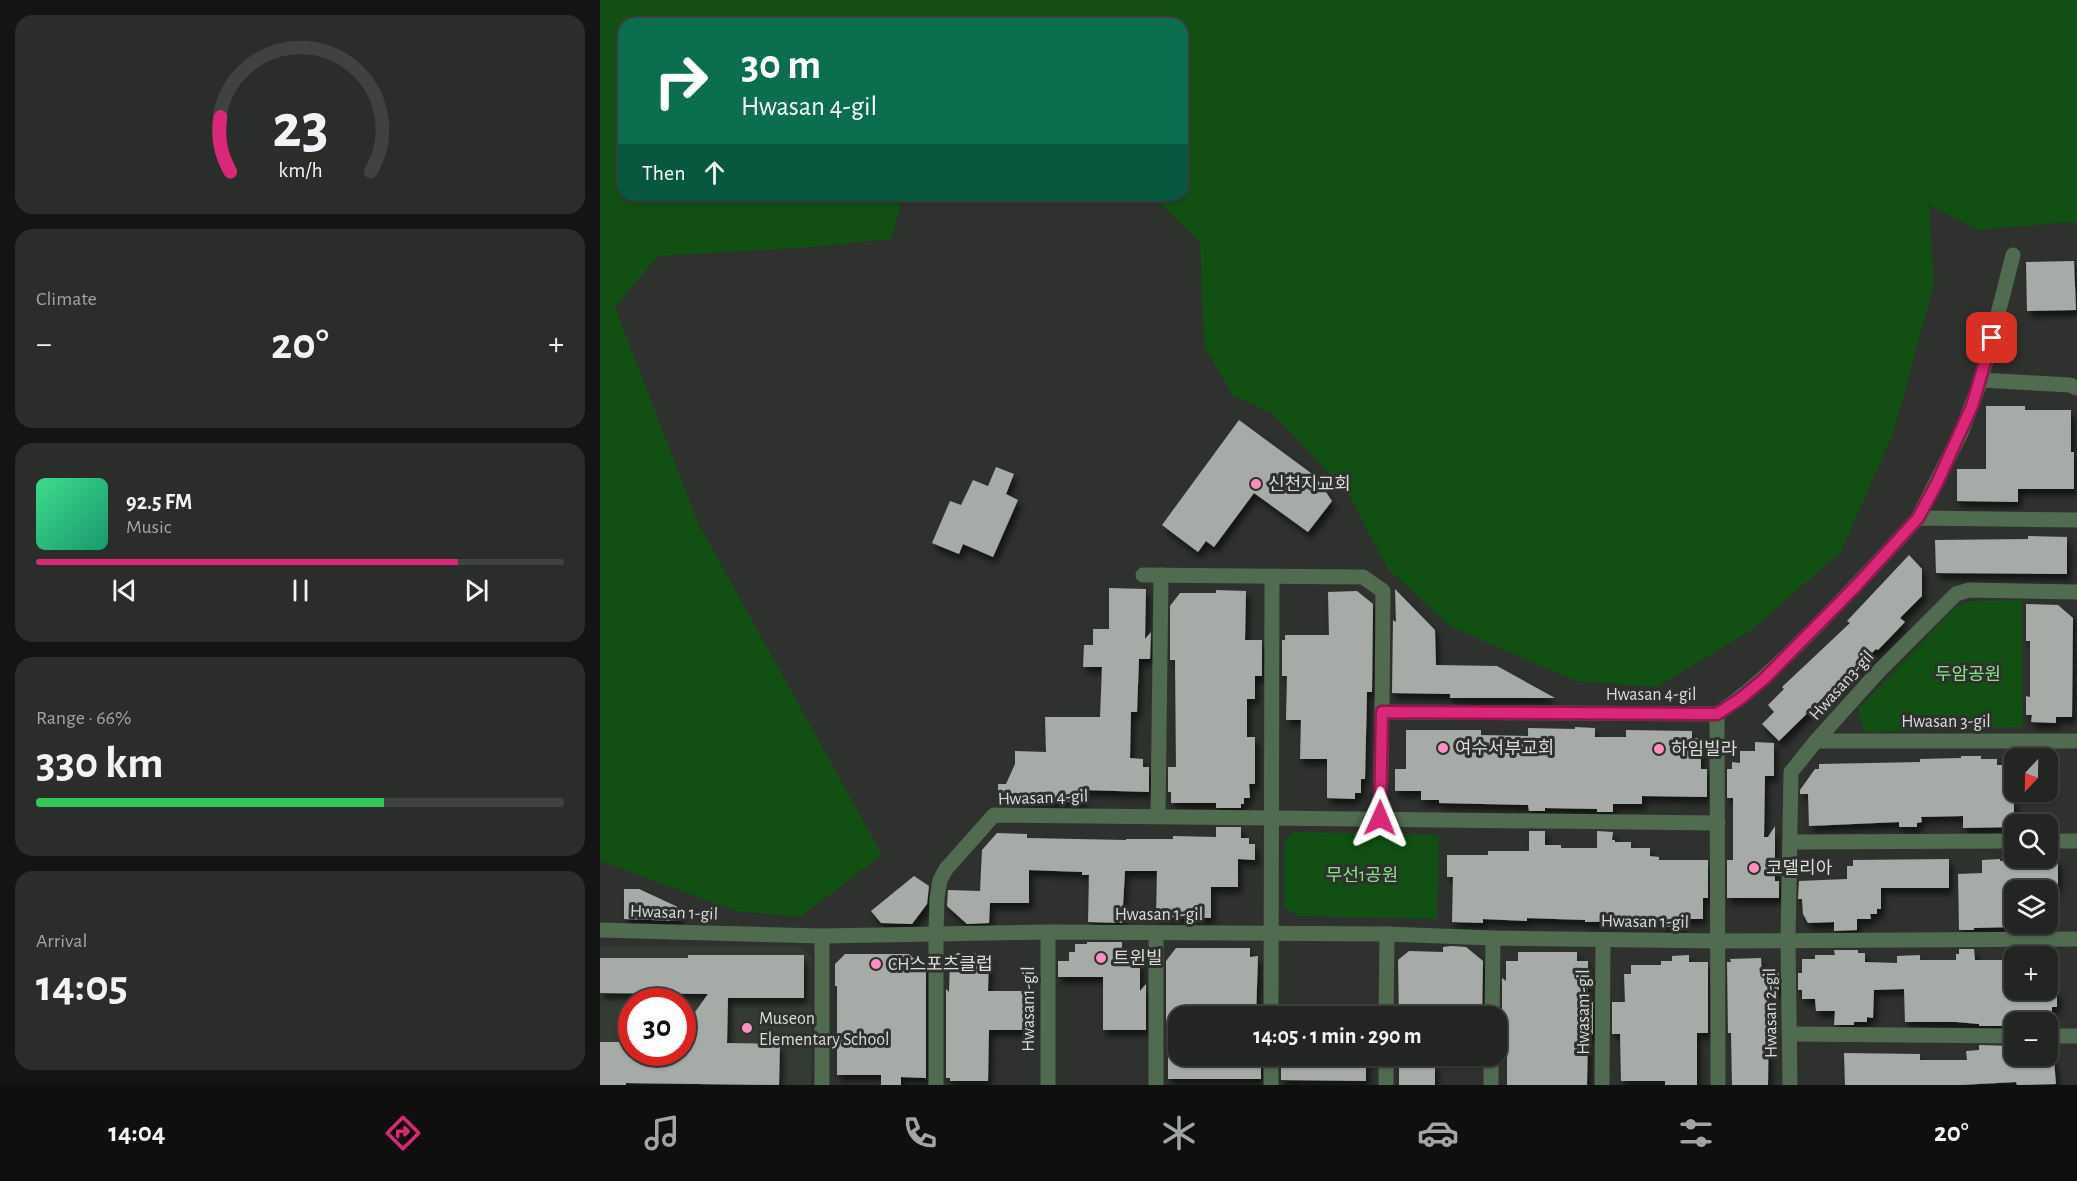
<!DOCTYPE html>
<meta charset="utf-8">
<style>
:root{--surface:#222522;--page:#2a2d2a;--text:#f1f3f6;--muted:#a2a5a5;--line:#3f4240;--accent:#db2777}
body{margin:0;font-family:"Alegreya Sans","Noto Sans KR",sans-serif;background:var(--page);color:var(--text);height:100vh;display:flex;flex-direction:column;font-size:22px;white-space:nowrap}
*{box-sizing:border-box;margin:0}
p{font-size:20px;color:var(--muted)}
.icon{flex:none;width:33px;height:33px;fill:none;stroke:currentColor;stroke-width:2;stroke-linecap:round;stroke-linejoin:round}
.map{position:relative;flex:1;overflow:hidden}
.details{display:flex;flex-direction:column;gap:15px;padding:15px;background:#131413;width:600px}
.details>*{flex:none}
.top-card{position:absolute;left:18px;top:18px;width:570px;height:183px;border-radius:18px;box-shadow:0 2px 4px #0004,0 0 0 2px var(--line);background:#0b6e4f;color:#fff;overflow:hidden}
.needle{width:39px;rotate:202deg}
.tools{position:absolute;left:1404px;top:748px;display:grid;gap:12px}
.tools a{display:grid;place-items:center;width:54px;height:54px;border-radius:12px;background:var(--surface);box-shadow:0 2px 4px #0004,0 0 0 2px var(--line);font-size:30px}
.speed{position:absolute;left:18px;top:988px;display:flex;gap:12px;font-size:30px;font-weight:700;text-align:center}
.speed>*{display:grid;place-content:center;width:78px;height:78px;border-radius:50%;background:var(--surface);box-shadow:0 2px 4px #0004,0 0 0 2px var(--line);line-height:1}
.speed .limit{border:9px solid #d22;background:#fff;color:#111}
.pin{position:absolute;display:grid;place-items:center;width:51px;height:51px;color:#fff;margin:-26px;border-radius:12px;box-shadow:0 3px 9px #0006}
.me{position:absolute;width:66px;margin:-33px;rotate:1deg;stroke-linejoin:round;filter:drop-shadow(0 0 4px #0008)}
.turn{display:flex;align-items:center;gap:21px;height:126px;padding:0 24px;font-size:27px}
.turn .icon{width:78px;height:78px;stroke-width:2.5}
.turn b{display:block;font-size:42px;line-height:51px}
.then{display:flex;align-items:center;height:57px;padding:0 24px;background:#0003;gap:12px;font-size:22px}
.big{font-size:45px;font-weight:600;line-height:1.1}
.details .widget{flex:1;display:flex;flex-direction:column;justify-content:center;gap:9px;min-width:0;padding:0 21px;border-radius:18px;background:var(--page)}
.details .dial{align-items:center;gap:0}
.dial svg{height:156px;overflow:visible;fill:none;stroke:var(--line);stroke-width:7;stroke-linecap:round;text-anchor:middle}
.dial text{fill:var(--text);stroke:none}
.song{display:flex;align-items:center;gap:18px}
.cover{width:72px;height:72px;border-radius:9px;background:linear-gradient(135deg,hsl(150 70% 55%),hsl(160 70% 35%))}
.played{height:6px;border-radius:3px;background:linear-gradient(90deg,var(--accent) 80%,var(--line) 80%)}
.keys{display:flex;justify-content:space-around;direction:ltr}
.heat{display:flex;justify-content:space-between;align-items:center;font-size:33px;direction:ltr}
.charge{height:9px;border-radius:4px;background:linear-gradient(90deg,#34c759 66%,var(--line) 0)}
.trip{position:absolute;left:568px;top:1006px;width:339px;height:60px;border-radius:18px;background:var(--surface);box-shadow:0 2px 4px #0004,0 0 0 2px var(--line);font-weight:600;line-height:60px;text-align:center}
.tab-bar{display:flex;height:96px;justify-content:space-around;align-items:center;background:#0e0f0e;color:var(--muted)}
.tab-bar .icon{width:42px;height:42px}
.tab-bar .on{color:var(--accent)}
.tab-bar b{font-size:27px;color:var(--text)}
main{display:flex;flex:1;min-height:0}
.map>svg:first-child{display:block}
</style>
<main>
<section class="details">
<div class="widget dial"><svg viewBox="0 0 100 80">
<path d="M14 69A42 42 0 1 1 86 69"/>
<path d="M14 69A42 42 0 0 1 9 41" stroke="#db2777"/>
<text x="50" y="56" font-size="32" font-weight="700">23</text>
<text x="50" y="72" font-size="11">km/h</text>
</svg></div>
<div class="widget"><p>Climate</p>
<div class="heat"><a>−</a><b class="big">20°</b><a>+</a></div>
</div>
<div class="widget">
<div class="song"><i class="cover"></i><div><b>92.5 FM</b><p>Music</p></div></div>
<div class="played"></div>
<div class="keys"><svg class="icon" aria-label="previous" viewBox="0 0 24 24"><path d="M18 5L8 12l10 7zM5 5v14"/></svg><svg class="icon" aria-label="pause" viewBox="0 0 24 24"><path d="M8 5v14M16 5v14"/></svg><svg class="icon" aria-label="next" viewBox="0 0 24 24"><path d="M6 5l10 7-10 7zM19 5v14"/></svg></div>
</div>
<div class="widget"><p>Range · 66%</p><b class="big">330 km</b><div class="charge"></div></div>
<div class="widget"><p>Arrival</p><b class="big">14:05</b></div>
</section>
<div class="map">
<svg width="1477" height="1085" viewBox="0 0 1477 1085">
<defs>
<filter id="shadow"><feDropShadow dx="3.5" dy="6" stdDeviation="3" flood-color="#0009"/></filter>
</defs>
<rect width="100%" height="100%" fill="#2e312e"/>
<path fill="#343b33" fill-rule="evenodd" d="M0,946h199l13,11 -1,128h-211zM32,1002h50v51h-50z"/>
<g fill="#124f13">
<polygon points="0,0 1477,0 1477,226 1472,222 1378,230 1329,205 1334,284 1294,431 1241,552 1151,630 1057,687 976,681 851,627 788,569 748,494 672,413 633,396 604,346 600,242 551,195 582,195 582,24 326,24 316,22 314,24 24,24 24,195 303,195 292,239 200,248 58,256 15,307 98,523 282,855 200,917 136,911 0,861"/>
<polygon points="1422,600 1423,727 1264,732 1258,709 1356,607 1370,601"/>
<polygon points="694,832 839,835 837,919 697,916 684,907 684,841"/>
</g>
<g fill="#a7aba7" filter="url(#shadow)">
<polygon points="1474,261 1476,310 1427,311 1426,262"/>
<polygon points="1386,406 1425,406 1425,410 1471,410 1471,452 1474,452 1474,489 1418,489 1418,502 1357,501 1357,469 1386,469"/>
<polygon points="639,420 715,476 732,501 708,532 654,493 614,547 606,541 598,552 562,525"/>
<polygon points="396,467 414,474 406,494 418,500 393,557 363,544 359,554 332,543 350,501 361,505 373,480 388,486"/>
<polygon points="1428,536 1467,537 1467,574 1336,573 1335,540 1428,539"/>
<polygon points="1309,555 1322,569 1322,596 1300,618 1305,622 1278,650 1276,649 1239,685 1238,683 1179,741 1162,724 1174,712 1168,705 1184,689 1182,687 1250,623 1247,621"/>
<polygon points="509,588 546,589 545,639 551,632 550,659 539,659 537,712 531,712 530,758 543,759 543,767 549,767 549,792 484,790 483,802 398,800 398,784 406,784 415,764 415,751 446,752 445,717 500,717 502,667 483,667 484,645 493,645 493,629 509,629"/>
<polygon points="795,589 835,630 836,665 897,666 955,698 850,698 850,694 792,693 793,620 796,622"/>
<polygon points="616,590 646,591 645,640 662,640 662,676 655,676 655,699 647,699 647,737 655,737 655,784 649,784 650,798 644,798 644,804 641,804 641,808 616,808 616,803 571,803 571,792 568,792 568,767 576,767 575,660 570,660 570,606 580,593 616,593"/>
<polygon points="757,591 773,604 772,692 767,692 765,779 761,779 761,793 755,793 755,799 727,798 727,759 700,759 701,720 686,720 687,676 682,676 682,640 685,640 685,635 729,635 728,592"/>
<polygon points="1426,604 1458,605 1473,618 1472,717 1456,717 1456,723 1431,722 1432,715 1426,715 1426,696 1430,697 1430,641 1426,641"/>
<polygon points="975,727 995,728 995,737 1026,737 1026,730 1092,731 1092,738 1101,738 1101,769 1107,769 1107,797 1042,796 1042,804 1013,804 1013,812 997,812 997,809 945,808 945,811 929,811 928,805 839,803 839,800 821,800 821,791 795,791 795,769 806,769 806,730 881,730 881,735 928,736 928,728 975,729"/>
<polygon points="1155,742 1174,743 1174,776 1165,776 1164,837 1168,837 1175,826 1175,881 1179,881 1179,898 1127,898 1127,860 1133,860 1133,798 1127,798 1127,769 1132,769 1132,762 1140,763 1140,751 1155,751"/>
<polygon points="1361,756 1381,756 1381,759 1397,759 1397,765 1404,765 1404,770 1409,770 1410,800 1414,800 1414,827 1363,828 1363,816 1321,817 1322,822 1317,823 1317,827 1299,827 1299,822 1209,826 1208,794 1200,794 1200,790 1215,769 1219,769 1219,764 1320,762 1320,759 1361,758"/>
<polygon points="616,827 641,827 641,838 649,838 649,844 655,844 655,860 638,859 638,887 611,887 611,918 556,917 557,871 525,871 522,923 488,922 489,875 482,875 482,872 429,870 429,903 390,903 389,923 367,924 347,906 348,890 380,891 382,850 397,833 427,834 427,838 526,840 526,839 573,839 573,836 616,837"/>
<polygon points="929,831 945,831 945,845 961,845 961,848 997,848 997,831 1013,832 1012,840 1015,840 1015,842 1031,842 1031,848 1050,848 1050,856 1059,857 1059,860 1108,860 1108,898 1103,898 1103,919 1084,919 1084,927 1064,927 1064,921 985,922 985,920 927,918 927,921 883,919 883,923 852,922 853,877 847,877 847,855 888,855 888,851 929,851"/>
<polygon points="1349,859 1349,888 1281,888 1281,909 1277,909 1277,914 1270,914 1271,919 1257,919 1257,930 1234,931 1234,922 1208,923 1203,914 1202,899 1198,899 1199,881 1247,879 1247,866 1253,866 1253,860"/>
<polygon points="1400,859 1400,861 1458,860 1458,887 1414,889 1414,924 1445,924 1445,929 1413,930 1413,927 1374,928 1374,930 1359,930 1358,874 1382,873 1382,860"/>
<polygon points="314,876 329,886 327,904 312,924 281,923 271,911"/>
<polygon points="24,889 39,889 80,908 80,921 24,919"/>
<polygon points="487,942 522,942 522,955 532,955 532,963 540,963 540,991 546,984 546,1030 503,1030 503,977 458,977 458,961 469,961 469,952 475,952 475,944 487,944"/>
<polygon points="851,946 866,947 883,961 882,1017 799,1017 798,960 809,951 843,952 843,947"/>
<polygon points="576,948 650,948 650,957 658,956 656,1017 579,1017 579,1030 566,1030 566,961"/>
<polygon points="1359,949 1374,949 1375,960 1414,960 1414,990 1457,990 1457,1007 1452,1007 1452,1020 1437,1020 1437,1023 1414,1023 1414,1026 1379,1026 1379,1024 1356,1022 1305,1022 1304,989 1274,990 1273,1018 1267,1017 1267,1022 1254,1022 1254,1025 1234,1025 1235,1011 1216,1011 1215,999 1202,999 1202,990 1198,990 1198,973 1202,973 1202,959 1215,959 1215,955 1235,955 1234,950 1258,950 1258,953 1265,953 1265,962 1297,963 1297,956 1320,955 1320,960 1356,960 1356,954 1359,954"/>
<polygon points="1414,949 1446,949 1447,957 1414,957"/>
<polygon points="918,952 977,952 977,961 988,961 988,1002 993,1002 993,1034 988,1035 987,1085 907,1085 907,1017 902,1017 902,978 906,981 906,961 918,961"/>
<polygon points="357,953 389,953 388,991 432,991 432,1030 389,1030 388,1081 350,1081 350,1078 346,1078 346,989 349,992 350,960"/>
<polygon points="245,954 309,954 326,970 326,1078 301,1077 301,1085 281,1085 281,1075 237,1075 237,986 235,986 235,964"/>
<polygon points="88,955 204,955 204,998 128,998 127,1043 180,1044 179,1085 26,1083 26,1085 0,1085 0,1042 32,1042 32,1053 82,1053 82,1042 90,1042 90,1019 108,994 0,993 0,958 88,958"/>
<polygon points="1089,955 1089,962 1108,962 1108,1033 1097,1033 1097,1085 1065,1085 1065,1081 1021,1081 1020,1034 1012,1034 1012,1002 1025,1002 1024,974 1031,974 1031,965 1061,965 1061,961 1072,961 1072,956"/>
<polygon points="1161,958 1162,974 1179,973 1179,990 1169,991 1168,1085 1132,1085 1131,1033 1128,1033 1127,962 1131,962 1130,959"/>
<polygon points="1379,1045 1414,1046 1414,1056 1451,1056 1451,1060 1454,1060 1456,1084 1417,1085 1416,1082 1360,1085 1245,1085 1244,1053 1320,1054 1320,1060 1367,1060 1366,1051 1379,1050"/>
<rect x="568" y="1056" width="93" height="23"/>
<polygon points="681,1056 766,1056 766,1081 681,1080"/>
<rect x="799" y="1064" width="36" height="21"/>
</g>
<g fill="none" stroke-linecap="round" stroke-linejoin="round">
<g stroke="#506b4f" stroke-width="15">
<polyline points="1413,255 1381,380 1470,385 1477,388"/>
<polyline points="1318,518 1361,433 1381,380"/>
<path d="M543,575l220,2 20,14 -1,121 335,2c34,-22 61,-50 90,-78 38,-39 75,-78 111,-118l159,2"/>
<polyline points="1117,714 1118,1085"/>
<polyline points="1216,741 1477,741"/>
<polyline points="558,815 561,575"/>
<polyline points="780,818 782,712"/>
<polyline points="1448,841 1477,841"/>
<polyline points="1190,842 1414,841"/>
<polyline points="0,930 222,936 448,932 787,934 893,938 1118,941 1477,939"/>
<polyline points="448,932 448,1085"/>
<polyline points="222,936 222,1085"/>
<polyline points="671,1017 672,576"/>
<polyline points="786,1017 787,934"/>
<polyline points="892,1017 893,938"/>
<polyline points="1190,1034 1414,1036"/>
<polyline points="1448,1036 1477,1036"/>
<polyline points="336,1085 336,933 337,898 340,880 346,869 394,815 1118,823"/>
<polyline points="556,1085 556,934"/>
<polyline points="671,1085 671,1056"/>
<polyline points="786,1085 786,1056"/>
<polyline points="891,1085 891,1056"/>
<polyline points="1002,1085 1003,940"/>
<polyline points="1190,1085 1188,940 1191,772 1216,741 1279,671 1356,594 1369,590 1477,592"/>
</g>
</g>
<g fill="none" stroke-linecap="round" stroke-linejoin="round">
<g stroke="#8e194d" stroke-width="15">
<polyline id="route" points="780,818 782,712 1117,714 1140,699 1164,679 1256,586 1318,518 1337,483 1372,406 1392,338"/>
</g>
<use href="#route" stroke="#db2777" stroke-width="10"/>
</g>
<g fill="#fd8ebf" stroke="#2e312e" stroke-width="2">
<circle cx="656" cy="484" r="6"/>
<circle cx="843" cy="748" r="6"/>
<circle cx="1059" cy="749" r="6"/>
<circle cx="1154" cy="868" r="6"/>
<circle cx="501" cy="958" r="6"/>
<circle cx="276" cy="964" r="6"/>
<circle cx="147" cy="1028" r="6"/>
</g>
<g text-anchor="middle" stroke-width="6" stroke-linejoin="round" paint-order="stroke">
<g font-size="18" fill="#dbdddb" stroke="#2e312e" text-anchor="start">
<text x="668" y="490">신천지교회</text>
<text x="855" y="754">여수서부교회</text>
<text x="1071" y="755">하임빌라</text>
<text x="1166" y="874">코델리아</text>
<text x="513" y="964">트윈빌</text>
<text x="288" y="970">CH스포츠클럽</text>
<text x="159" y="1024">Museon<tspan x="159" dy="21">Elementary School</tspan></text>
</g>
<g font-size="18" fill="#8ae487" stroke="#2e312e">
<text x="1368" y="680">두암공원</text>
<text x="762" y="881">무선1공원</text>
</g>
<g font-size="18" fill="#dbdddb" stroke="#2e312e">
<text transform="translate(1241 685) rotate(-48)" y="6">Hwasan3-gil</text>
<text x="1051" y="700">Hwasan 4-gil</text>
<text x="1346" y="727">Hwasan 3-gil</text>
<text transform="translate(443 797) rotate(-2)" y="6">Hwasan 4-gil</text>
<text transform="translate(74 912) rotate(2)" y="6">Hwasan 1-gil</text>
<text x="559" y="920">Hwasan 1-gil</text>
<text transform="translate(1045 921) rotate(1)" y="6">Hwasan 1-gil</text>
<text transform="translate(428 1009) rotate(-90)" y="6">Hwasan1-gil</text>
<text transform="translate(983 1012) rotate(-90)" y="6">Hwasan1-gil</text>
<text transform="translate(1170 1013) rotate(-91)" y="6">Hwasan 2-gil</text>
</g>
</g>
</svg>
<div class="tools">
<a><svg class="needle" viewBox="-14 -14 28 28"><path d="M0-13l5 13h-10z" fill="#e53935"/><path d="M0 13l5-13h-10z" fill="#a2a5a5"/></svg></a>
<a><svg class="icon" aria-label="search" viewBox="0 0 24 24"><circle cx="10" cy="10" r="6"/><path d="M15 15l6 6"/></svg></a>
<a><svg class="icon" aria-label="layers" viewBox="0 0 24 24"><path d="M12 4l9 5-9 5-9-5zM3 14l9 5 9-5"/></svg></a>
<a>+</a>
<a>−</a>
</div>
<div class="speed"><div class="limit">30</div></div>
<div class="pin" style="left:1392px;top:338px;background:#d93025"><svg class="icon" aria-label="arrive" viewBox="0 0 24 24"><path d="M6 21V4h12l-3 4 3 4H6"/></svg></div>
<svg class="me" style="left:780px;top:818px" viewBox="-20 -20 40 40"><path d="M0-17L14 15 0 8-14 15z" fill="#db2777" stroke="#fff" stroke-width="4"/></svg>
<div class="trip">14:05 · 1 min · 290 m</div>
<div class="top-card">
<div class="turn"><svg class="icon" aria-label="right" viewBox="0 0 24 24"><path d="M7 20v-9h11M14 6l5 5-5 5"/></svg><div><b>30 m</b>Hwasan 4-gil</div></div>
<div class="then">Then<svg class="icon" aria-label="ahead" viewBox="0 0 24 24"><path d="M12 20V5M6 11l6-6 6 6"/></svg></div>
</div>
</div>
</main>
<nav class="tab-bar">
<b>14:04</b>
<svg class="icon on" aria-label="directions" viewBox="0 0 24 24"><path d="M12 3l9 9-9 9-9-9zM9 14v-3h6M13 9l2 2-2 2"/></svg>
<svg class="icon" aria-label="music" viewBox="0 0 24 24"><path d="M9 18V5l10-2v13"/><circle cx="6" cy="18" r="3"/><circle cx="16" cy="16" r="3"/></svg>
<svg class="icon" aria-label="phone" viewBox="0 0 24 24"><path d="M5 4h4l2 5-3 2q2 4 5 5l2-3 5 2v4C11 20 4 13 5 4z"/></svg>
<svg class="icon" aria-label="climate" viewBox="0 0 24 24"><path d="M12 3v18M4 7l16 10M4 17L20 7"/></svg>
<svg class="icon" aria-label="car" viewBox="0 0 24 24"><path d="M5 17H2v-5l4-1 3-4h7l3 4 3 1v5h-3M9 17h6M6 11h13"/><circle cx="7" cy="17" r="2"/><circle cx="17" cy="17" r="2"/></svg>
<svg class="icon" aria-label="filters" viewBox="0 0 24 24"><path d="M4 7h16M4 17h16"/><circle cx="9" cy="7" r="2"/><circle cx="15" cy="17" r="2"/></svg>
<b>20°</b>
</nav>
